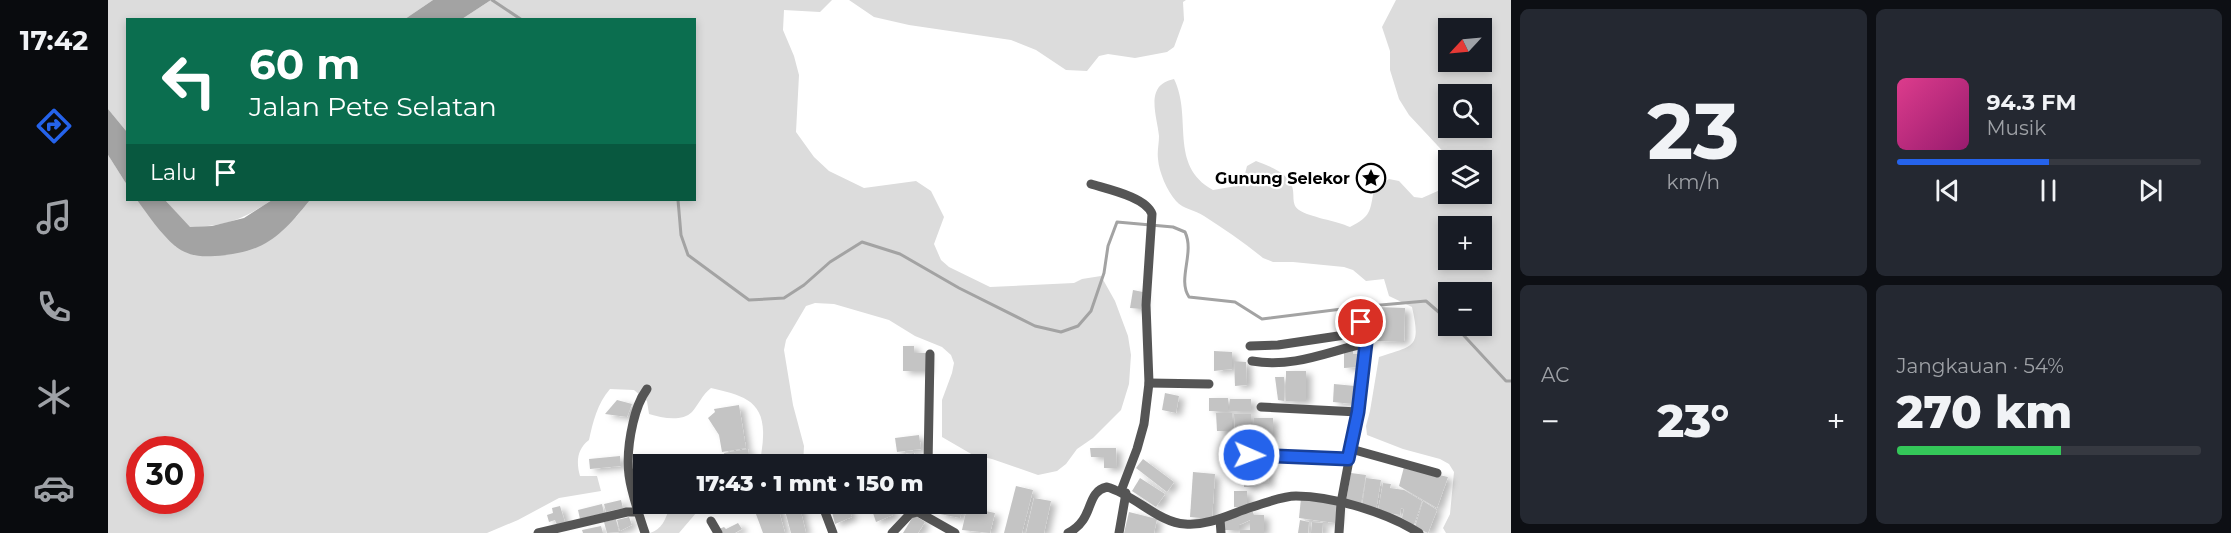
<!DOCTYPE html>
<html lang="id">
<meta charset="utf-8">
<style>
:root{--surface:#171b24;--page:#242831;--text:#f1f3f6;--muted:#9ea1a6;--line:#363941;--accent:#2563eb}
body{margin:0;font-family:Montserrat,sans-serif;background:var(--page);color:var(--text);height:100vh;display:flex;flex-direction:column;font-size:22px;white-space:nowrap}
*{box-sizing:border-box;margin:0}
p{font-size:20px;color:var(--muted)}
.icon{flex:none;width:33px;height:33px;fill:none;stroke:currentColor;stroke-width:2;stroke-linecap:round;stroke-linejoin:round}
.map{position:relative;flex:1;overflow:hidden}
.details{display:flex;flex-direction:column;gap:9px;padding:9px;background:#0d0f14;width:720px}
.details>*{flex:none}
.hud{position:absolute;left:18px;top:18px;width:570px;height:183px;border-radius:0px;box-shadow:0 3px 9px #0003;background:#0b6e4f;color:#fff;overflow:hidden}
.needle{width:39px;rotate:244deg}
.tools{position:absolute;left:1330px;top:18px;display:grid;gap:12px}
.tools a{display:grid;place-items:center;width:54px;height:54px;border-radius:0px;background:var(--surface);box-shadow:0 3px 9px #0003;font-size:30px}
.speed{position:absolute;left:18px;top:436px;display:flex;gap:12px;font-size:30px;font-weight:700;text-align:center}
.speed>*{display:grid;place-content:center;width:78px;height:78px;border-radius:50%;background:var(--surface);box-shadow:0 3px 9px #0003;line-height:1}
.speed .limit{border:9px solid #d22;background:#fff;color:#111}
.pin{position:absolute;display:grid;place-items:center;width:51px;height:51px;color:#fff;margin:-26px;border:3px solid #fff;border-radius:50%;box-shadow:0 2px 6px #0007}
.me{position:absolute;width:66px;margin:-33px;rotate:92deg;stroke-linejoin:round;filter:drop-shadow(0 0 4px #0008)}
.turn{display:flex;align-items:center;gap:21px;height:126px;padding:0 24px;font-size:27px}
.turn .icon{width:78px;height:78px;stroke-width:2.5}
.turn b{display:block;font-size:42px;line-height:51px}
.then{display:flex;align-items:center;height:57px;padding:0 24px;background:#0003;gap:12px;font-size:22px}
.big{font-size:45px;font-weight:800;line-height:1.1}
.details .tile{flex:1;display:flex;flex-direction:column;justify-content:center;gap:9px;min-width:0;padding:0 21px;border-radius:9px;background:var(--page)}
.details .dial{align-items:center;gap:0}
.dial b{font-size:78px;line-height:1}
.song{display:flex;align-items:center;gap:18px}
.cover{width:72px;height:72px;border-radius:9px;background:linear-gradient(135deg,hsl(330 70% 55%),hsl(320 70% 35%))}
.played{height:6px;border-radius:3px;background:linear-gradient(90deg,var(--accent) 50%,var(--line) 50%)}
.keys{display:flex;justify-content:space-around;direction:ltr}
.heat{display:flex;justify-content:space-between;align-items:center;font-size:33px;direction:ltr}
.charge{height:9px;border-radius:4px;background:linear-gradient(90deg,#34c759 54%,var(--line) 0)}
.details .tiles{flex:1;display:grid;gap:9px;grid-template-columns:repeat(2,1fr)}
.trip{position:absolute;left:525px;top:454px;width:354px;height:60px;border-radius:0px;background:var(--surface);box-shadow:0 3px 9px #0003;font-weight:800;line-height:60px;text-align:center}
main{display:flex;flex:1;min-height:0}
.menu{display:flex;flex-direction:column;width:108px;justify-content:space-around;align-items:center;background:#090b0e;color:var(--muted)}
.menu .icon{width:42px;height:42px}
.menu .on{color:var(--accent)}
.menu b{font-size:27px;color:var(--text)}
.map>svg:first-child{display:block}
</style>
<main>
<nav class="menu">
<b>17:42</b>
<svg class="icon on" aria-label="directions" viewBox="0 0 24 24"><path d="M12 3l9 9-9 9-9-9zM9 14v-3h6M13 9l2 2-2 2"/></svg>
<svg class="icon" aria-label="music" viewBox="0 0 24 24"><path d="M9 18V5l10-2v13"/><circle cx="6" cy="18" r="3"/><circle cx="16" cy="16" r="3"/></svg>
<svg class="icon" aria-label="phone" viewBox="0 0 24 24"><path d="M5 4h4l2 5-3 2q2 4 5 5l2-3 5 2v4C11 20 4 13 5 4z"/></svg>
<svg class="icon" aria-label="climate" viewBox="0 0 24 24"><path d="M12 3v18M4 7l16 10M4 17L20 7"/></svg>
<svg class="icon" aria-label="car" viewBox="0 0 24 24"><path d="M5 17H2v-5l4-1 3-4h7l3 4 3 1v5h-3M9 17h6M6 11h13"/><circle cx="7" cy="17" r="2"/><circle cx="17" cy="17" r="2"/></svg>
</nav>
<div class="map">
<svg width="1403" height="533" viewBox="0 0 1403 533">
<defs>
<filter id="shadow"><feDropShadow dx="5.5" dy="3" stdDeviation="3" flood-color="#0004"/></filter>
</defs>
<rect width="100%" height="100%" fill="#fff"/>
<g fill="#dcdcdc" fill-rule="evenodd">
<polygon points="0,0 325,0 297,19 20,20 19,132 0,109"/>
<path d="M383,0h341l-12,12 -36,-2 -1,20 11,26 5,19 -3,57 18,25 15,14 35,17 52,-7 15,10 13,26 -10,27 7,16 8,7 41,20 84,-4 8,-4 19,-3 14,25 13,35 3,19 -2,29 -8,26 -28,28 -16,11 -11,15 -9,7 -19,4 -46,-16 -19,-4 -31,-18v-37l10,-27 2,-10 -3,-8 -9,-8 -27,-11 -26,-16 -55,-16 -19,-1 -9,3 -20,34 -2,10 9,55 11,41 -1,19h-42c-1,-9 2,-19 2,-28 2,-38 -23,-42 -52,-49 -9,7 -12,16 -19,24 -10,10 -30,6 -43,2l-2,-13 -13,-11 -24,-1c-13,15 -17,33 -21,51 -12,9 -13,22 -9,36h17l4,15 -42,7 -41,22 -31,13h-379v-378l19,30 1,15h9l39,47 120,-30 14,-17h384v-180l-232,-1zM32,450h50v51h-50z"/>
<polygon points="741,0 1078,0 1075,2 1076,20 1066,47 1059,52 1027,58 1000,54 991,56 979,71 958,70 928,50 903,40 801,25 766,17"/>
<path d="M1288,0h115v533h-65l-3,-5 7,-14 4,-42 -5,-8 -9,-5 -37,-10 -36,-14 -1,-9 4,-15 9,-54c36,-12 42,-9 33,-50l-23,-11 -5,-17 -18,2 -13,-11 -9,-3 -51,-5h-20l-10,-4c-18,-15 -39,-29 -59,-42 -9,-6 -21,-7 -28,-15 -9,-10 -17,-29 -18,-42 -1,-8 1,-15 1,-23 -2,-21 -15,-51 15,-57 19,38 -6,86 39,111l29,-5 5,-19 9,-5c12,5 29,10 35,23 5,9 -1,20 8,26 10,7 38,11 51,17 21,-11 20,-15 24,-38l15,-10 10,2 15,16 8,1 27,-12v8h33v-34h-31l-42,-45 -10,-16 -9,-29v-19l-8,-24zM1374,28v34h-33v-34zM1374,94v34h-33v-34zM1374,226v34h-33v-34zM1374,292v34h-33v-34z"/>
<path d="M57,200h107c-31,20 -45,26 -83,27z"/>
<path d="M563,504h57l-32,9 -17,20h-29c14,-4 16,-17 21,-29z"/>
</g>
<g fill="#a3a3a3">
<polygon points="325,0 383,0 354,19 297,19"/>
<polygon points="0,109 19,132 19,185 0,155"/>
<path d="M29,200h28l25,27 22,-1 32,-8 28,-18h38c-30,37 -46,53 -95,56 -15,1 -27,0 -40,-10 -14,-12 -27,-31 -38,-46z"/>
</g>
<g fill="none" stroke-linecap="round" stroke-linejoin="round">
<g stroke="#a3a3a3" stroke-width="3">
<polyline points="384,0 414,20"/>
<path d="M570,200l3,35 7,20 61,45 35,-2 20,-13 26,-23 32,-20 38,12 59,34 76,38 26,6 17,-6 13,-15 13,-38 4,-27 9,-24 56,5 12,5c10,21 -8,47 4,65l46,5 27,17 96,-12 68,-6 23,20"/>
<polyline points="1347,326 1398,381 1403,381"/>
</g>
</g>
<g fill="#c4c4c4" filter="url(#shadow)">
<polygon points="1025,290 1035,292 1033,309 1022,308"/>
<polygon points="1269,307 1297,308 1296,342 1268,341"/>
<polygon points="795,346 806,346 806,353 818,353 818,371 795,371"/>
<polygon points="1106,351 1124,352 1124,369 1106,371"/>
<polygon points="1236,351 1245,351 1245,354 1251,354 1251,367 1236,368"/>
<polygon points="1126,361 1138,362 1139,385 1127,386"/>
<rect x="1178" y="371" width="20" height="30"/>
<polygon points="1167,377 1176,377 1176,401 1170,400"/>
<polygon points="1226,384 1247,386 1245,404 1225,402"/>
<polygon points="1057,393 1071,396 1068,413 1054,410"/>
<rect x="1101" y="398" width="19" height="13"/>
<rect x="1122" y="399" width="21" height="12"/>
<polygon points="509,400 524,404 519,417 497,414"/>
<polygon points="631,405 638,448 614,452 611,435 600,418 607,412 606,409"/>
<polygon points="1108,413 1124,413 1124,431 1109,431"/>
<polygon points="1126,414 1143,414 1143,431 1127,431"/>
<rect x="1146" y="418" width="19" height="18"/>
<polygon points="811,435 813,449 789,452 787,438"/>
<polygon points="982,448 1008,448 1009,468 996,468 996,457 983,457"/>
<polygon points="640,449 643,465 618,465 616,453"/>
<polygon points="806,453 808,465 784,465 783,456"/>
<polygon points="512,456 513,466 482,469 481,459"/>
<polygon points="779,457 780,465 746,465 746,461"/>
<polygon points="832,459 861,464 861,465 831,465"/>
<polygon points="1035,459 1066,482 1059,492 1028,468"/>
<polygon points="1149,459 1160,459 1161,484 1149,484"/>
<rect x="1136" y="460" width="12" height="27"/>
<polygon points="1296,467 1340,477 1329,508 1291,486"/>
<polygon points="1085,472 1107,474 1104,519 1082,517"/>
<polygon points="1243,473 1258,475 1253,504 1238,501"/>
<polygon points="1032,478 1057,494 1048,507 1024,491"/>
<polygon points="1258,478 1273,480 1268,510 1254,507"/>
<polygon points="1275,483 1283,484 1282,488 1296,490 1314,501 1306,525 1294,518 1296,509 1293,508 1292,515 1270,511"/>
<polygon points="908,486 925,490 914,533 896,533"/>
<rect x="1126" y="491" width="13" height="16"/>
<polygon points="926,498 943,501 936,533 918,533"/>
<polygon points="1193,498 1229,503 1227,523 1191,518"/>
<polygon points="513,500 515,508 498,512 496,504"/>
<polygon points="1315,501 1329,510 1320,533 1307,527"/>
<polygon points="494,504 496,513 472,519 470,510"/>
<polygon points="669,504 677,533 655,533 645,506"/>
<polygon points="691,504 698,533 683,533 676,507"/>
<polygon points="722,504 738,504 744,517 727,524"/>
<polygon points="762,504 781,504 785,515 768,522"/>
<polygon points="834,504 855,507 852,518 832,514"/>
<polygon points="452,506 457,522 449,525 447,520 441,522 439,515 445,513 444,508"/>
<polygon points="859,507 887,513 882,533 854,530"/>
<polygon points="1144,510 1146,515 1156,515 1156,533 1132,533 1132,530 1142,530 1142,520 1131,525 1131,530 1116,530 1116,521"/>
<polygon points="1021,512 1049,519 1046,533 1016,533"/>
<polygon points="806,515 817,522 810,533 795,533"/>
<polygon points="521,517 524,525 512,531 509,520"/>
<polygon points="508,519 511,532 499,533 496,522"/>
<polygon points="1192,520 1201,522 1200,533 1190,533"/>
<polygon points="1204,522 1215,523 1214,533 1203,533"/>
<polygon points="630,523 634,529 627,533 613,533 611,529 616,527 618,529"/>
<polygon points="493,526 495,533 475,533 474,530"/>
</g>
<g fill="none" stroke-linecap="round" stroke-linejoin="round">
<g stroke="#555" stroke-width="9">
<path d="M983,184c16,5 55,13 61,30l-6,91 3,78 -5,41 -7,25 -16,42"/>
<polyline points="1142,346 1170,345 1257,332"/>
<path d="M1144,361c43,7 74,-9 114,-18"/>
<polyline points="1041,383 1101,384"/>
<polyline points="1153,407 1250,412"/>
<polyline points="1243,449 1329,473"/>
<polyline points="1141,455 1240,459"/>
<polyline points="820,465 822,354"/>
<polyline points="714,504 725,533"/>
<polyline points="1112,519 1113,533"/>
<polyline points="603,521 610,533"/>
<polyline points="430,533 519,512 529,512"/>
<path d="M537,533c-14,-43 -23,-63 -12,-110 3,-13 6,-23 14,-34"/>
<polyline points="784,533 802,514 810,512 847,533"/>
<path d="M960,533c6,-3 11,-7 15,-13 9,-13 7,-29 24,-33 28,8 52,36 78,37 24,2 45,-10 67,-17 14,-4 30,-11 44,-11 37,0 92,17 123,37"/>
<polyline points="1011,533 1018,493"/>
<polyline points="1231,533 1233,503 1250,412 1258,343 1257,332 1253,322"/>
</g>
</g>
<g fill="none" stroke-linecap="round" stroke-linejoin="round">
<g stroke="#184099" stroke-width="15">
<polyline id="route" points="1141,455 1240,459 1250,412 1258,343 1257,332 1253,322"/>
</g>
<use href="#route" stroke="#2563eb" stroke-width="10"/>
</g>
<defs>
<g id="sight-ring" transform="scale(1.5)"><circle r="9.5" fill="#fff" stroke="#000" stroke-width="1.5"/><path d="M0-6L1.8-2.2L6-1.7L2.9 1.2L3.7 5.4L0 3.3L-3.7 5.4L-2.9 1.2L-6-1.7L-1.8-2.2Z" fill="#000"/></g>
</defs>
<g fill-rule="evenodd">
<use href="#sight-ring" x="1263" y="178"/>
</g>
<g text-anchor="middle" stroke-width="4.5" stroke-linejoin="round" paint-order="stroke">
<g font-size="16" font-weight="bold" fill="#000" stroke="#fff" text-anchor="end">
<text x="1242" y="184">Gunung Selekor</text>
</g>
</g>
</svg>
<div class="tools">
<a><svg class="needle" viewBox="-14 -14 28 28"><path d="M0-13l5 13h-10z" fill="#e53935"/><path d="M0 13l5-13h-10z" fill="#9ea1a6"/></svg></a>
<a><svg class="icon" aria-label="search" viewBox="0 0 24 24"><circle cx="10" cy="10" r="6"/><path d="M15 15l6 6"/></svg></a>
<a><svg class="icon" aria-label="layers" viewBox="0 0 24 24"><path d="M12 4l9 5-9 5-9-5zM3 14l9 5 9-5"/></svg></a>
<a>+</a>
<a>−</a>
</div>
<div class="speed"><div class="limit">30</div></div>
<div class="pin" style="left:1253px;top:322px;background:#d93025"><svg class="icon" aria-label="arrive" viewBox="0 0 24 24"><path d="M6 21V4h12l-3 4 3 4H6"/></svg></div>
<svg class="me" style="left:1141px;top:455px" viewBox="-20 -20 40 40"><circle r="17" fill="#2563eb" stroke="#fff" stroke-width="3"/><path d="M0-11L8 9 0 5-8 9z" fill="#fff"/></svg>
<div class="trip">17:43 · 1 mnt · 150 m</div>
<div class="hud">
<div class="turn"><svg class="icon" aria-label="left" viewBox="0 0 24 24"><path d="M17 20v-9H6M10 6l-5 5 5 5"/></svg><div><b>60 m</b>Jalan Pete Selatan</div></div>
<div class="then">Lalu<svg class="icon" aria-label="arrive" viewBox="0 0 24 24"><path d="M6 21V4h12l-3 4 3 4H6"/></svg></div>
</div>
</div>
<section class="details">
<div class="tiles">
<div class="tile dial"><b>23</b><p>km/h</p></div>
<div class="tile">
<div class="song"><i class="cover"></i><div><b>94.3 FM</b><p>Musik</p></div></div>
<div class="played"></div>
<div class="keys"><svg class="icon" aria-label="previous" viewBox="0 0 24 24"><path d="M18 5L8 12l10 7zM5 5v14"/></svg><svg class="icon" aria-label="pause" viewBox="0 0 24 24"><path d="M8 5v14M16 5v14"/></svg><svg class="icon" aria-label="next" viewBox="0 0 24 24"><path d="M6 5l10 7-10 7zM19 5v14"/></svg></div>
</div>
<div class="tile"><p>AC</p>
<div class="heat"><a>−</a><b class="big">23°</b><a>+</a></div>
</div>
<div class="tile"><p>Jangkauan · 54%</p><b class="big">270 km</b><div class="charge"></div></div>
</div>
</section>
</main>
